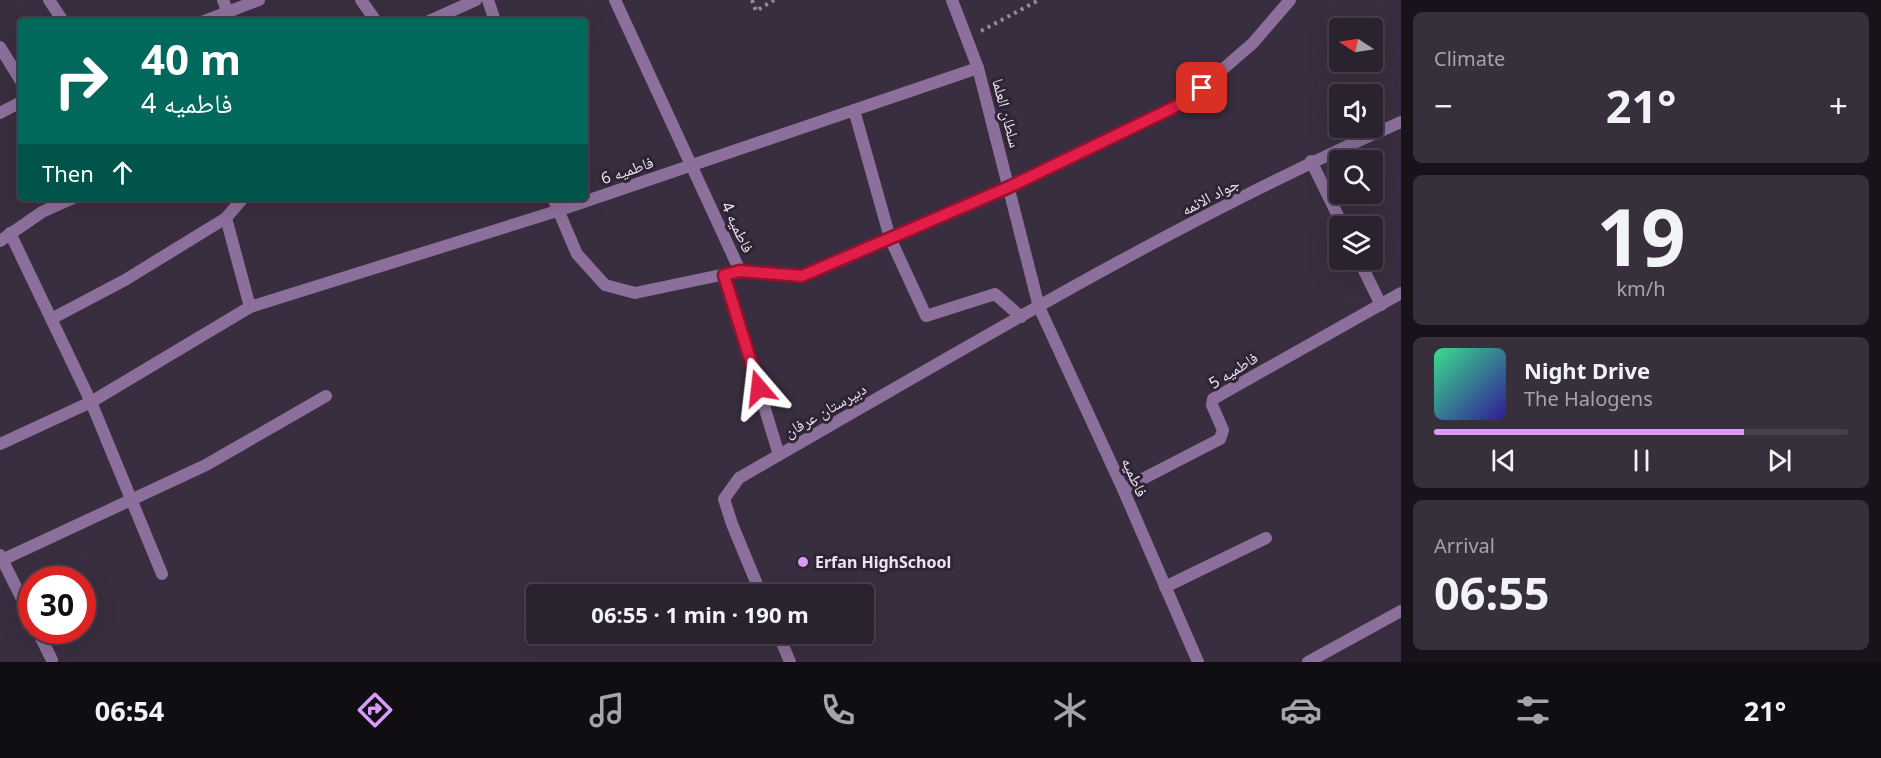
<!DOCTYPE html>
<meta charset="utf-8">
<style>
:root{--surface:#2b222f;--page:#372f3b;--text:#f1f3f6;--muted:#a6a4aa;--line:#473f4b;--accent:#d99af8}
body{margin:0;font-family:"Noto Sans","Noto Naskh Arabic",sans-serif;background:var(--page);color:var(--text);height:100vh;display:flex;flex-direction:column;font-size:22px;white-space:nowrap}
*{box-sizing:border-box;margin:0}
p{font-size:20px;color:var(--muted)}
.icon{flex:none;width:33px;height:33px;fill:none;stroke:currentColor;stroke-width:2;stroke-linecap:round;stroke-linejoin:round}
.map{position:relative;flex:1;overflow:hidden}
.sheet{display:flex;flex-direction:column;gap:12px;padding:12px;background:#18131a;width:480px}
.sheet>*{flex:none}
.top-card{position:absolute;left:18px;top:18px;width:570px;height:183px;border-radius:6px;box-shadow:0 6px 24px #0002,0 0 0 2px var(--line);background:#00695c;color:#fff;overflow:hidden}
.needle{width:39px;rotate:282deg}
.controls{position:absolute;left:1329px;top:18px;display:grid;gap:12px}
.controls a{display:grid;place-items:center;width:54px;height:54px;border-radius:6px;background:var(--surface);box-shadow:0 6px 24px #0002,0 0 0 2px var(--line);font-size:30px}
.speed{position:absolute;left:18px;top:566px;display:flex;gap:12px;font-size:30px;font-weight:700;text-align:center}
.speed>*{display:grid;place-content:center;width:78px;height:78px;border-radius:50%;background:var(--surface);box-shadow:0 6px 24px #0002,0 0 0 2px var(--line);line-height:1}
.speed .limit{border:9px solid #d22;background:#fff;color:#111}
.pin{position:absolute;display:grid;place-items:center;width:51px;height:51px;color:#fff;margin:-26px;border-radius:12px;box-shadow:0 3px 9px #0006}
.me{position:absolute;width:66px;margin:-33px;rotate:343deg;stroke-linejoin:round;filter:drop-shadow(0 0 4px #0008)}
.turn{display:flex;align-items:center;gap:21px;height:126px;padding:0 24px;font-size:27px}
.turn .icon{width:78px;height:78px;stroke-width:2.5}
.turn b{display:block;font-size:42px;line-height:51px}
.then{display:flex;align-items:center;height:57px;padding:0 24px;background:#0003;gap:12px;font-size:22px}
.big{font-size:45px;font-weight:700;line-height:1.1}
.sheet .card{flex:1;display:flex;flex-direction:column;justify-content:center;gap:9px;min-width:0;padding:0 21px;border-radius:9px;background:var(--page)}
.sheet .dial{align-items:center;gap:0}
.dial b{font-size:78px;line-height:1}
.song{display:flex;align-items:center;gap:18px}
.cover{width:72px;height:72px;border-radius:9px;background:linear-gradient(135deg,hsl(150 70% 55%),hsl(250 70% 35%))}
.played{height:6px;border-radius:3px;background:linear-gradient(90deg,var(--accent) 75%,var(--line) 75%)}
.keys{display:flex;justify-content:space-around;direction:ltr}
.heat{display:flex;justify-content:space-between;align-items:center;font-size:33px;direction:ltr}
.trip{position:absolute;left:526px;top:584px;width:348px;height:60px;border-radius:6px;background:var(--surface);box-shadow:0 6px 24px #0002,0 0 0 2px var(--line);font-weight:700;line-height:60px;text-align:center}
.menu{display:flex;height:96px;justify-content:space-around;align-items:center;background:#110e13;color:var(--muted)}
.menu .icon{width:42px;height:42px}
.menu .on{color:var(--accent)}
.menu b{font-size:27px;color:var(--text)}
main{display:flex;flex:1;min-height:0}
.map>svg:first-child{display:block}
</style>
<main>
<div class="map">
<svg width="1401" height="662" viewBox="0 0 1401 662">
<rect width="100%" height="100%" fill="#392e3f"/>
<g fill="none" stroke-linecap="round" stroke-linejoin="round">
<g stroke="#948a98" stroke-width="4" stroke-dasharray="3 4.5" stroke-linecap="butt">
<polyline points="752,0 756,11 774,0"/>
<polyline points="981,31 1039,0"/>
</g>
<g stroke="#8c709b" stroke-width="12">
<polyline points="49,0 63,21"/>
<polyline points="223,0 231,21"/>
<polyline points="361,0 376,21"/>
<polyline points="488,0 495,21"/>
<polyline points="615,0 740,271 802,276 1009,187 1185,102 1253,43 1290,0"/>
<polyline points="952,0 978,68 1039,307 1123,489 1198,662"/>
<polyline points="204,21 259,0"/>
<polyline points="429,21 476,0"/>
<polyline points="0,47 21,81"/>
<polyline points="854,110 890,238 926,316 995,294 1021,317"/>
<polyline points="0,113 21,102"/>
<polyline points="1311,161 1343,226"/>
<polyline points="553,198 577,254 605,285 635,293 740,271"/>
<polyline points="10,233 91,402 162,574"/>
<polyline points="0,241 42,212 73,198"/>
<polyline points="1359,260 1381,305"/>
<polyline points="724,275 779,455"/>
<polyline points="250,307 557,211 978,68"/>
<polyline points="53,318 125,280 226,218"/>
<polyline points="0,444 91,402 250,307 226,218 243,198"/>
<polyline points="1123,489 1220,439 1223,430 1212,405 1213,399 1401,293"/>
<polyline points="0,555 32,619"/>
<polyline points="2,560 206,465 326,396"/>
<polyline points="1165,587 1266,538"/>
<path d="M761,594l-29,-70 -8,-25 15,-21c217,-124 433,-256 662,-356"/>
<polyline points="37,630 52,660"/>
<polyline points="778,633 790,662"/>
<polyline points="1308,662 1401,611"/>
</g>
</g>
<g fill="none" stroke-linecap="round" stroke-linejoin="round">
<g stroke="#92132f" stroke-width="15">
<polyline id="route" points="759,388 724,275 740,271 802,276 1009,187 1185,102 1202,88"/>
</g>
<use href="#route" stroke="#e11d48" stroke-width="10"/>
</g>
<circle fill="#d99af8" stroke="#2f2435" stroke-width="2" cx="803" cy="562" r="6"/>
<g text-anchor="middle" stroke-width="6" stroke-linejoin="round" paint-order="stroke">
<g font-size="16" fill="#ece4ef" stroke="#2f2435">
<text transform="translate(1007 113) rotate(75)" y="6">سلطان العلما</text>
<text transform="translate(627 170) rotate(-19)" y="6">فاطمیه 6</text>
<text transform="translate(1210 196) rotate(-28)" y="6">جواد الائمه</text>
<text transform="translate(738 227) rotate(65)" y="6">فاطمیه 4</text>
<text transform="translate(1233 370) rotate(-32)" y="6">فاطمیه 5</text>
<text transform="translate(825 410) rotate(-30)" y="6">دبیرستان عرفان</text>
<text transform="translate(1135 477) rotate(66)" y="6">فاطمیه</text>
</g>
<g font-size="16" font-weight="bold" fill="#ece4ef" stroke="#2f2435" text-anchor="start">
<text x="815" y="568">Erfan HighSchool</text>
</g>
</g>
</svg>
<div class="controls">
<a><svg class="needle" viewBox="-14 -14 28 28"><path d="M0-13l5 13h-10z" fill="#e53935"/><path d="M0 13l5-13h-10z" fill="#a6a4aa"/></svg></a>
<a><svg class="icon" aria-label="sound" viewBox="0 0 24 24"><path d="M4 9h4l5-4v14l-5-4H4zM17 9q2 3 0 6"/></svg></a>
<a><svg class="icon" aria-label="search" viewBox="0 0 24 24"><circle cx="10" cy="10" r="6"/><path d="M15 15l6 6"/></svg></a>
<a><svg class="icon" aria-label="layers" viewBox="0 0 24 24"><path d="M12 4l9 5-9 5-9-5zM3 14l9 5 9-5"/></svg></a>
</div>
<div class="speed"><div class="limit">30</div></div>
<div class="pin" style="left:1202px;top:88px;background:#d93025"><svg class="icon" aria-label="arrive" viewBox="0 0 24 24"><path d="M6 21V4h12l-3 4 3 4H6"/></svg></div>
<svg class="me" style="left:759px;top:388px" viewBox="-20 -20 40 40"><path d="M0-17L14 15 0 8-14 15z" fill="#e11d48" stroke="#fff" stroke-width="4"/></svg>
<div class="trip">06:55 · 1 min · 190 m</div>
<div class="top-card">
<div class="turn"><svg class="icon" aria-label="right" viewBox="0 0 24 24"><path d="M7 20v-9h11M14 6l5 5-5 5"/></svg><div><b>40 m</b>فاطمیه 4</div></div>
<div class="then">Then<svg class="icon" aria-label="ahead" viewBox="0 0 24 24"><path d="M12 20V5M6 11l6-6 6 6"/></svg></div>
</div>
</div>
<section class="sheet">
<div class="card"><p>Climate</p>
<div class="heat"><a>−</a><b class="big">21°</b><a>+</a></div>
</div>
<div class="card dial"><b>19</b><p>km/h</p></div>
<div class="card">
<div class="song"><i class="cover"></i><div><b>Night Drive</b><p>The Halogens</p></div></div>
<div class="played"></div>
<div class="keys"><svg class="icon" aria-label="previous" viewBox="0 0 24 24"><path d="M18 5L8 12l10 7zM5 5v14"/></svg><svg class="icon" aria-label="pause" viewBox="0 0 24 24"><path d="M8 5v14M16 5v14"/></svg><svg class="icon" aria-label="next" viewBox="0 0 24 24"><path d="M6 5l10 7-10 7zM19 5v14"/></svg></div>
</div>
<div class="card"><p>Arrival</p><b class="big">06:55</b></div>
</section>
</main>
<nav class="menu">
<b>06:54</b>
<svg class="icon on" aria-label="directions" viewBox="0 0 24 24"><path d="M12 3l9 9-9 9-9-9zM9 14v-3h6M13 9l2 2-2 2"/></svg>
<svg class="icon" aria-label="music" viewBox="0 0 24 24"><path d="M9 18V5l10-2v13"/><circle cx="6" cy="18" r="3"/><circle cx="16" cy="16" r="3"/></svg>
<svg class="icon" aria-label="phone" viewBox="0 0 24 24"><path d="M5 4h4l2 5-3 2q2 4 5 5l2-3 5 2v4C11 20 4 13 5 4z"/></svg>
<svg class="icon" aria-label="climate" viewBox="0 0 24 24"><path d="M12 3v18M4 7l16 10M4 17L20 7"/></svg>
<svg class="icon" aria-label="car" viewBox="0 0 24 24"><path d="M5 17H2v-5l4-1 3-4h7l3 4 3 1v5h-3M9 17h6M6 11h13"/><circle cx="7" cy="17" r="2"/><circle cx="17" cy="17" r="2"/></svg>
<svg class="icon" aria-label="filters" viewBox="0 0 24 24"><path d="M4 7h16M4 17h16"/><circle cx="9" cy="7" r="2"/><circle cx="15" cy="17" r="2"/></svg>
<b>21°</b>
</nav>
